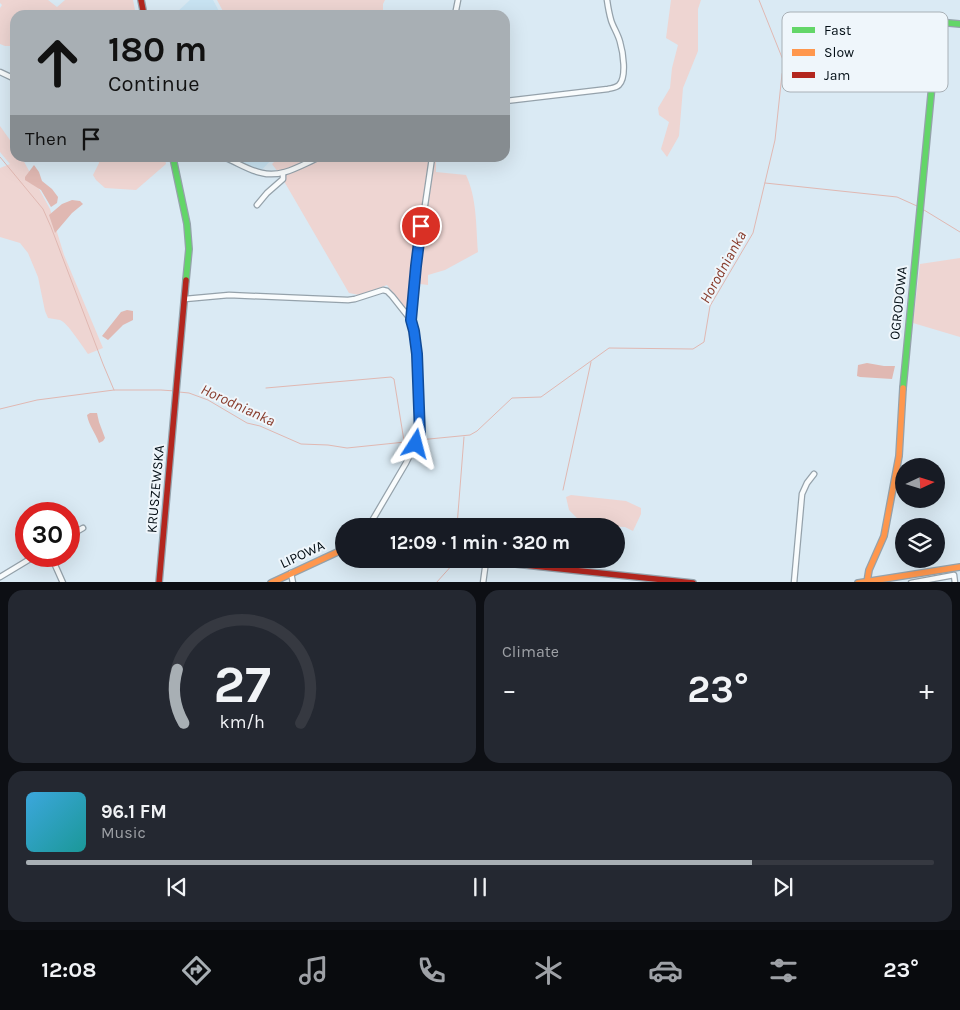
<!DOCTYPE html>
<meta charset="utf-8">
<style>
:root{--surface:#171b24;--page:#242831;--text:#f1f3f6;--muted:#9ea1a6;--line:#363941;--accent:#a8afb4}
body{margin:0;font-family:Karla,sans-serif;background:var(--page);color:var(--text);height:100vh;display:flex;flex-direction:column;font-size:19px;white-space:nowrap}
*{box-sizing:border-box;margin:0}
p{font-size:16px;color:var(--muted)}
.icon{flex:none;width:28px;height:28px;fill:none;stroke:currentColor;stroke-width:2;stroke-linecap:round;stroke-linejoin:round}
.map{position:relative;height:582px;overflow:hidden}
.side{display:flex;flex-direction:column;gap:8px;padding:8px;background:#0d0f14;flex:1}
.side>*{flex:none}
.guide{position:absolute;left:10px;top:10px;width:500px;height:152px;border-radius:15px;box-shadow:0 5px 20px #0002;background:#a8afb4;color:#111;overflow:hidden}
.needle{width:32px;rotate:86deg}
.tools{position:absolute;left:895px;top:458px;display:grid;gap:10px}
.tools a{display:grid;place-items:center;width:50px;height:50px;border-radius:50%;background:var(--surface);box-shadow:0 5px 20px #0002;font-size:25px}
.speed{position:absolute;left:15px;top:502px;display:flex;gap:10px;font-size:25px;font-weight:700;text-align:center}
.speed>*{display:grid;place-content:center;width:65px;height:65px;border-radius:50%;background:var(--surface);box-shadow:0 5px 20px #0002;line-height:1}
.speed .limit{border:8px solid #d22;background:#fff;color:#111}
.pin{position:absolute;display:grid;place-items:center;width:42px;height:42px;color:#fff;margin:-21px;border:2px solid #fff;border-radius:50%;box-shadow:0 1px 5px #0007}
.me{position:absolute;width:55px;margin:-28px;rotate:9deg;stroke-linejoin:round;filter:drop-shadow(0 0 4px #0008)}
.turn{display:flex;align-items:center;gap:18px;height:105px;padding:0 15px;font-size:22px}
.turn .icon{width:65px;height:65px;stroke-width:2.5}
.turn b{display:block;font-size:35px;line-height:42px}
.then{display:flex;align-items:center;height:48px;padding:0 15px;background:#0003;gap:10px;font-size:19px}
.big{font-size:38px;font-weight:700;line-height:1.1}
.side .widget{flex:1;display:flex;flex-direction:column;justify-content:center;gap:8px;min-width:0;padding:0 18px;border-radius:15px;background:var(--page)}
.side .dial{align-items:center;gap:0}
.dial svg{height:130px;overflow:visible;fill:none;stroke:var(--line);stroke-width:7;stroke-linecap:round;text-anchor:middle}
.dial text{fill:var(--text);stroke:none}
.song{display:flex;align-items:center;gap:15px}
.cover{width:60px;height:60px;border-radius:8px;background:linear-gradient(135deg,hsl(200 70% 55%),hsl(180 70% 35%))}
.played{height:5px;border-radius:2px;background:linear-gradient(90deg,var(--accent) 80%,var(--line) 80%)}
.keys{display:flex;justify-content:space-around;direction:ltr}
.heat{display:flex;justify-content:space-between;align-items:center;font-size:28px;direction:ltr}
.side .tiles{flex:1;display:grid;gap:8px;grid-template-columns:1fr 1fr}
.widget:last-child{grid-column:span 2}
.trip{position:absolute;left:335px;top:518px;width:290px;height:50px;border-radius:25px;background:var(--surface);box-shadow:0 5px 20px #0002;font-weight:700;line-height:50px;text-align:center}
.dock{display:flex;height:80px;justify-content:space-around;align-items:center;background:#090b0e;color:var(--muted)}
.dock .icon{width:35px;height:35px}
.dock .current{color:var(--accent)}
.dock b{font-size:22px;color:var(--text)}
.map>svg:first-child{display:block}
</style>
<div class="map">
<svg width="960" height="583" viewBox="0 0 960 583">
<rect width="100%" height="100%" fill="#daeaf4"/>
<g fill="#c9e4f3">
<polygon points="190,0 213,0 221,15 174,15"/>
<polygon points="217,158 273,158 256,176"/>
</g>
<g fill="#eed5d2">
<polygon points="0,0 48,0 57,7 65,0 133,0 136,15 15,15 15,46 5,46 0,44 0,8 2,5 0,3"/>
<polygon points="217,0 385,0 383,4 383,15 225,15"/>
<polygon points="671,0 701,0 698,9 698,51 683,88 679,136 667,157 661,149 669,122 659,115 658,108 670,88 672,68 678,45 666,38"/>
<path d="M0,126l15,21v11h7l28,51 14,46 39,93 -15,6c-5,-7 -21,-32 -28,-34 -4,-1 -8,-1 -12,-2l-3,-7 -7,-34 -10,-24 -8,-10 -20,-6v-69l10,-4 -10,-12z"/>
<polygon points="98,158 165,158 166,164 136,190 105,188 96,180 93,175 99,163"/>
<path d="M278,158h158v14l30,3c11,23 10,52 12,77l-33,18 -17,5v10l-16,-2 -4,30 -21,-28 -28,10 -10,-2 -68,-117 -9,-12z"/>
<polygon points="960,258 960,337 913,323 920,264"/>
<polygon points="571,495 626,501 641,508 641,514 633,531 625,527 590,526 580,521 569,510 566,497"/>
</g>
<g fill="#e0b8b2">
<polygon points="34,165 39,172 42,181 52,189 58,197 57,203 51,207 41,190 25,180 25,177"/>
<polygon points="72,200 80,201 83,204 72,213 55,233 49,215 62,204"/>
<polygon points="127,310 133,311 133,320 123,325 108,340 102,336 121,312"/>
<polygon points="867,363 884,366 895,366 892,379 860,377 857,376 858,365"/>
<path d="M90,413h7l2,9 6,16 -2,3 -4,2c-4,-11 -10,-17 -12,-28z"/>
</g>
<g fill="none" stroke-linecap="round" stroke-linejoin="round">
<g stroke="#e0b8b2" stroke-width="1">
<polyline points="0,157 43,209 51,227 103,364 114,390"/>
<polyline points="765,183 897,197 917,206"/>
<polyline points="924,210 960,232"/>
<polyline points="266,388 391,377 394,379 404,441"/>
<polyline points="179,392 189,393 208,400 247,423 260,426 301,444 328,445 347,448 415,441"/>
<polyline points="0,409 37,400 114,390 161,390 175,391"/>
<polyline points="419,440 470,435 477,431 512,398 541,397 609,348 693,349 704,342 710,306 753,233 775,140 782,74 785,65 759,0"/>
<polyline points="563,490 591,362"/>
<polyline points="457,526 464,437"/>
<polyline points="436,583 454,563"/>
</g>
<g stroke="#95a2ab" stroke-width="7">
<g id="street">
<polyline points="455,15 458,0"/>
<polyline points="0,72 15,79"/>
<path d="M505,101l103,-12c4,-1 8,-1 11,-4 8,-8 4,-33 1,-43 -2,-8 -7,-15 -9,-22 -2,-7 -3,-13 -4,-20"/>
<path d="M226,158c12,5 24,13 36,15 20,5 39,-8 56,-15"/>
<polyline points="257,205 267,193 283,179 283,173"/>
<polyline points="185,299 229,295 348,300 355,299 383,290 387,291 392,296 411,320 414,331 417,354 420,435 406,463 369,526"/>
<polyline points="411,320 416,266 432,158"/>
<polyline points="69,536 83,528"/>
<polyline points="51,556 63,583"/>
<polyline points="291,573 293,583"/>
<polyline points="0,577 35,556"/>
<polyline points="483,583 486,561"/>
<polyline points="794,583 802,494 807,483 814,474"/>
<polyline points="911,583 954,575 955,583"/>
</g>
</g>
<g stroke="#95a2ab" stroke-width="8">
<g id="fast">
<polyline points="173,158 187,224 189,249 186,280"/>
<polyline points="903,388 938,22 960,24"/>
</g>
</g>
<g stroke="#95a2ab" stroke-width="8">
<g id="slow">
<polyline points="867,582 869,570 884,536 899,456 903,388"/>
<polyline points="271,583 344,549"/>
<polyline points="858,583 960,567"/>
</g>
</g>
<g stroke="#95a2ab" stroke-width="8">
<g id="jam">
<polyline points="141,0 144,15"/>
<polyline points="469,559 693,583"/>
<polyline points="159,583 186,280"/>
</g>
</g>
<use href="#street" stroke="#f9fcfd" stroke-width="4.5"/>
<use href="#fast" stroke="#63d668" stroke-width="5.5"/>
<use href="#slow" stroke="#ff974d" stroke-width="5.5"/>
<use href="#jam" stroke="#b3261e" stroke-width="5.5"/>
</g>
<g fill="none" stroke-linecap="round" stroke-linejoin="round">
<g stroke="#114b97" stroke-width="12">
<polyline id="route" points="416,444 420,435 417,354 414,331 411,320 416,266 421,226"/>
</g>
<use href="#route" stroke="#1a73e8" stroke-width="9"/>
</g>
<g text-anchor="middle" stroke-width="4" stroke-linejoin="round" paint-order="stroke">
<g font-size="14" fill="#030e15" stroke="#eff6fb">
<text transform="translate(898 303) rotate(-84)" y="5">OGRODOWA</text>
<text transform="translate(155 489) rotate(-85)" y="5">KRUSZEWSKA</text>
<text transform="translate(302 554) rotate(-25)" y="5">LIPOWA</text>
</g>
<g font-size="15" font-style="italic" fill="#883c2c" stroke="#eff6fb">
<text transform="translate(723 267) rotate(-61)" y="5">Horodnianka</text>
<text transform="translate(238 405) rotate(25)" y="5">Horodnianka</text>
</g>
</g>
<rect x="782" y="12" width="166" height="80" rx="8" fill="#eff6fb" stroke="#a8b0b6" stroke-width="1"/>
<rect x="792" y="27" width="23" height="6" fill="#63d668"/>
<rect x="792" y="49" width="23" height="7" fill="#ff974d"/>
<rect x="792" y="72" width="23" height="6" fill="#b3261e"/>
<g font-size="14" fill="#030e15">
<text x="824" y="35">Fast</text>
<text x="824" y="57">Slow</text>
<text x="824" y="80">Jam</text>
</g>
</svg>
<div class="tools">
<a><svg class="needle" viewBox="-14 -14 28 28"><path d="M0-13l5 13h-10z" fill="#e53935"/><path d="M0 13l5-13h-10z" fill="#9ea1a6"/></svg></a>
<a><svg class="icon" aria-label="layers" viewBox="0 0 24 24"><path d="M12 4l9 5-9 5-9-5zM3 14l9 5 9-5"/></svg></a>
</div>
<div class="speed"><div class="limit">30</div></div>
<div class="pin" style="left:421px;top:226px;background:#d93025"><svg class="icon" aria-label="arrive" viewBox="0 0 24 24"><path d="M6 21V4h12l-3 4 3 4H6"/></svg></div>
<svg class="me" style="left:416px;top:444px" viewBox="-20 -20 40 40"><path d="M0-17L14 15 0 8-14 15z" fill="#1a73e8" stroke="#fff" stroke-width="4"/></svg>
<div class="trip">12:09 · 1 min · 320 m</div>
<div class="guide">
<div class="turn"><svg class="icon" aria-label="ahead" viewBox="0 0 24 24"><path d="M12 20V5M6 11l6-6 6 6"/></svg><div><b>180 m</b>Continue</div></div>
<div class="then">Then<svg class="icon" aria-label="arrive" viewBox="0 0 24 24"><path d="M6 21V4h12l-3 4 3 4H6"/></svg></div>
</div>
</div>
<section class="side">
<div class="tiles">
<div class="widget dial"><svg viewBox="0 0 100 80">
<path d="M14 69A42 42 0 1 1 86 69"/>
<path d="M14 69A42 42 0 0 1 10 36" stroke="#a8afb4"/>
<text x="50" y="56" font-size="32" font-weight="700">27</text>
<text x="50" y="72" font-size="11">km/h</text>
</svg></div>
<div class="widget"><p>Climate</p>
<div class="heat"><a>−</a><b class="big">23°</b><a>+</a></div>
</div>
<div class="widget">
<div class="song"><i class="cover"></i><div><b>96.1 FM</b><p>Music</p></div></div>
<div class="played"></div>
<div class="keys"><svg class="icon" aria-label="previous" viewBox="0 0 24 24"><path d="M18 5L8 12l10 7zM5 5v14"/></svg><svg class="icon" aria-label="pause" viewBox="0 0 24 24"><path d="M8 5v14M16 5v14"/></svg><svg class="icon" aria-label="next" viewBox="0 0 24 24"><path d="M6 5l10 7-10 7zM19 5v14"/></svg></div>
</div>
</div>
</section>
<nav class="dock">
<b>12:08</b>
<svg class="icon current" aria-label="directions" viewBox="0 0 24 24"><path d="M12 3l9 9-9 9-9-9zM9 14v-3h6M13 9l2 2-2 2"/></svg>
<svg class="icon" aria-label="music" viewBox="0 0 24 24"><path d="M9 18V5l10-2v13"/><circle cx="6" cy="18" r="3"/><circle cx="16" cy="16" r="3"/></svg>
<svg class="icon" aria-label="phone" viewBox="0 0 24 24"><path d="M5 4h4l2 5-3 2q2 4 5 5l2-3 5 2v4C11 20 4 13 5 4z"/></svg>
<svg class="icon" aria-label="climate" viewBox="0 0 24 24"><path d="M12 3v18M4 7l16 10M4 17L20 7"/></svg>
<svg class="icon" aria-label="car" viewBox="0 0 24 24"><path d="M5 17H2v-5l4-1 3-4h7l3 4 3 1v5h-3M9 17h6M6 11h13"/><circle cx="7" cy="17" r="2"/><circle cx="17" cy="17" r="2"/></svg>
<svg class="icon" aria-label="filters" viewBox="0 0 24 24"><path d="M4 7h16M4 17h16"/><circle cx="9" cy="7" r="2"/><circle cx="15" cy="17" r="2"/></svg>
<b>23°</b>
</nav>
